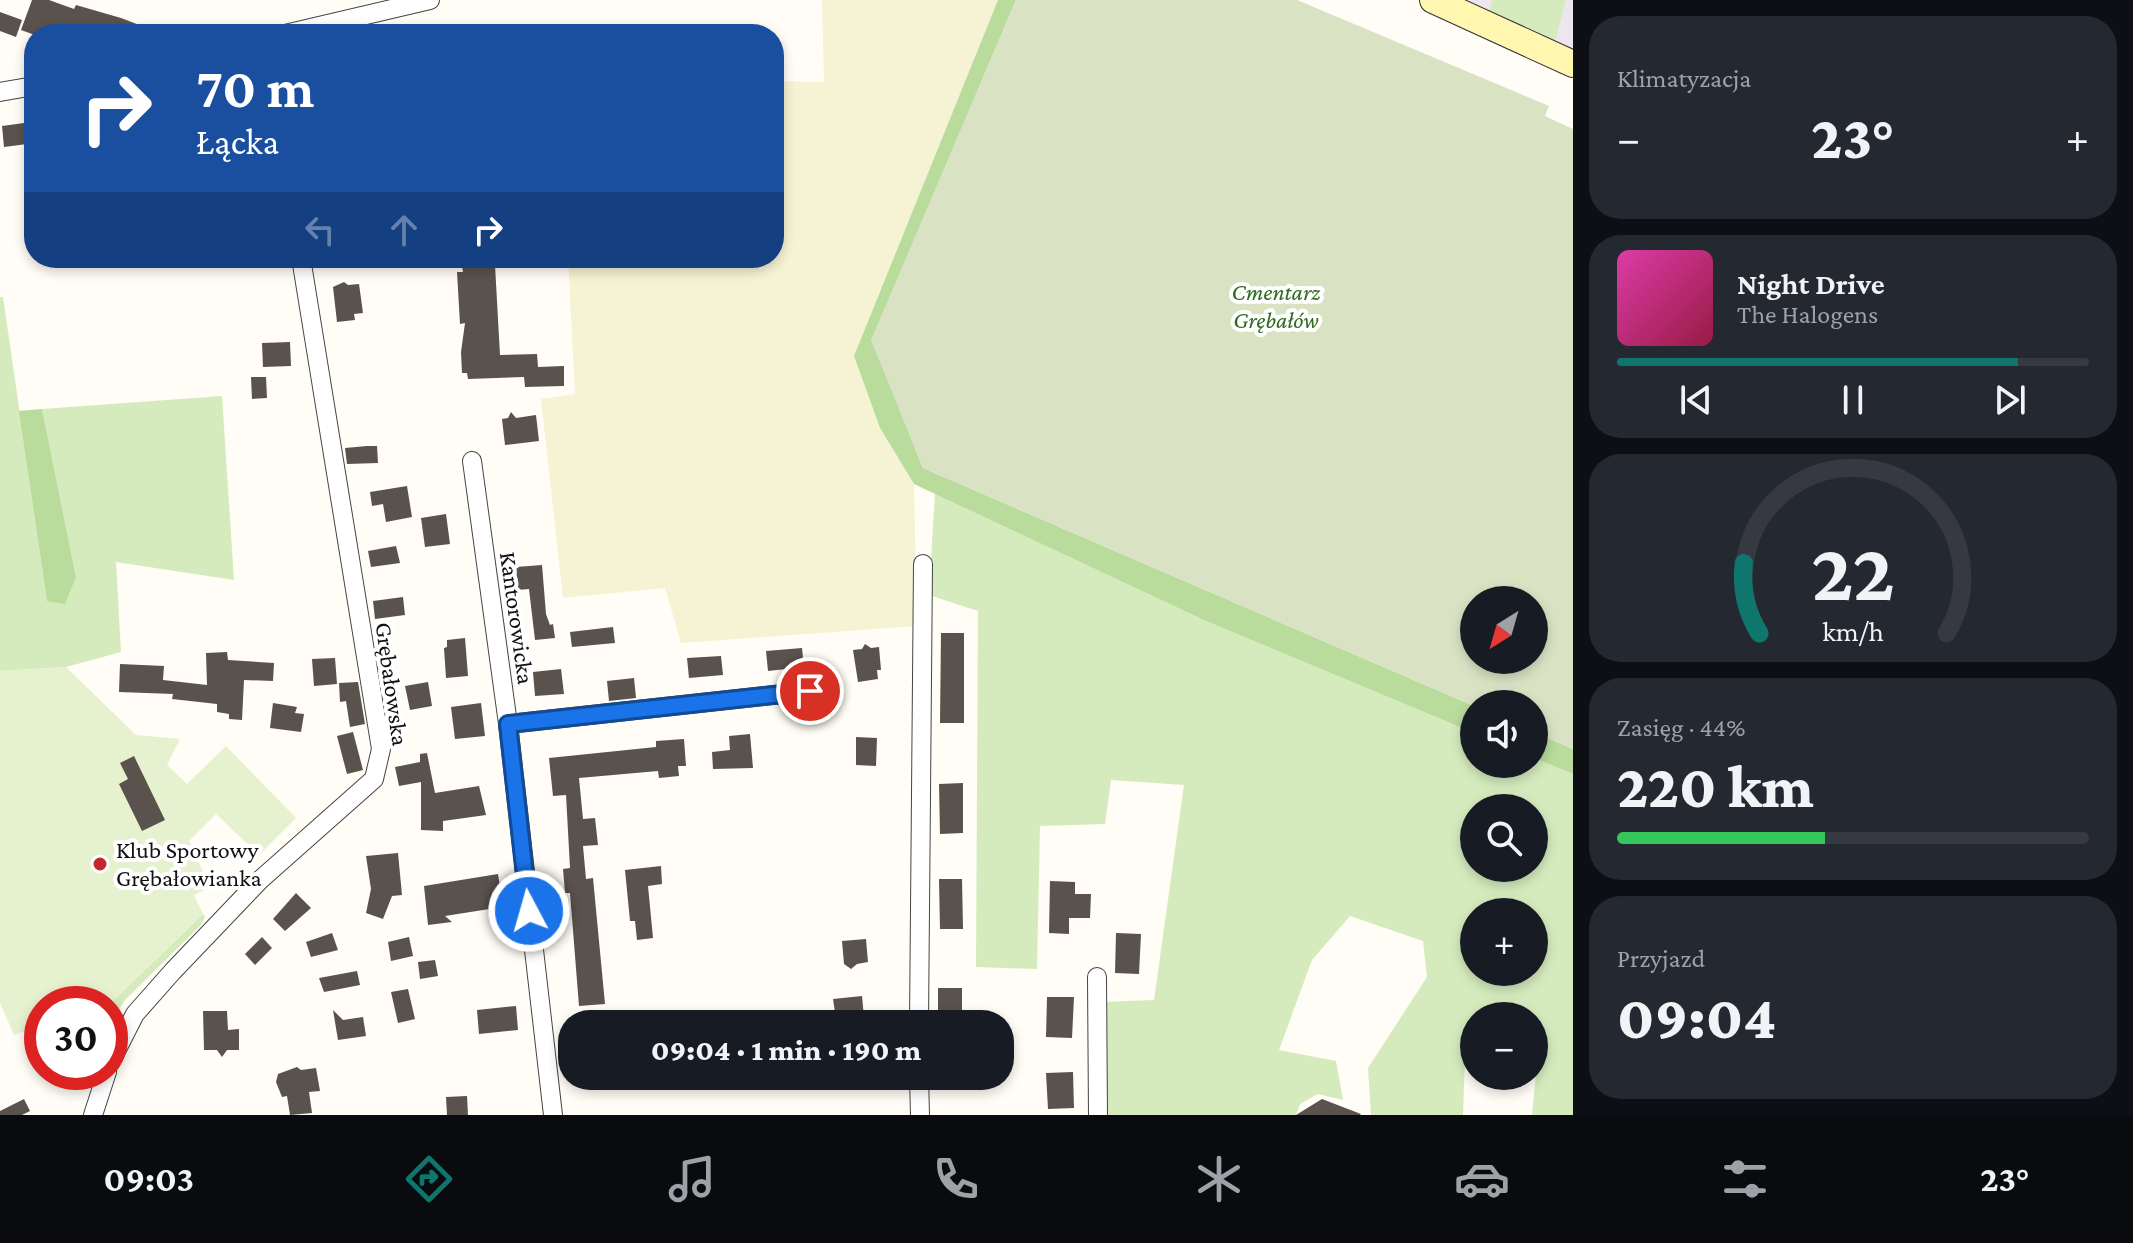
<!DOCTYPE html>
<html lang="pl">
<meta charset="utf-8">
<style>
:root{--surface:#171b24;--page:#242831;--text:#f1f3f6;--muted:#9ea1a6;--line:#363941;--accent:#0f766e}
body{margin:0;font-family:"Crimson Pro",serif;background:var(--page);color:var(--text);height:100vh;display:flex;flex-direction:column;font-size:30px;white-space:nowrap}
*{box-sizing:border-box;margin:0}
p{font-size:26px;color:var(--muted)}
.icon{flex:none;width:44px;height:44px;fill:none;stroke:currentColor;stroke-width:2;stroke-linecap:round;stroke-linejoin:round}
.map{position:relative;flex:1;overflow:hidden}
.drawer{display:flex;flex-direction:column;gap:16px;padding:16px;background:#0d0f14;width:560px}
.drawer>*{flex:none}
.guide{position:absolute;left:24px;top:24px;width:760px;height:244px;border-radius:32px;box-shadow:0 4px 12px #0003;background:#1a4fa0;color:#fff;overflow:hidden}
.needle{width:52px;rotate:217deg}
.fabs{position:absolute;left:1460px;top:586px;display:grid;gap:16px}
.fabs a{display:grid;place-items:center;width:88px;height:88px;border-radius:50%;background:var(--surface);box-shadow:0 4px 12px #0003;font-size:40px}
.speed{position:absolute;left:24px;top:986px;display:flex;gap:16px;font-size:40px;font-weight:700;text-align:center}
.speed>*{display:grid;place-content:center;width:104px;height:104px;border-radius:50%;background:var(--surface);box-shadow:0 4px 12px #0003;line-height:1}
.speed .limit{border:12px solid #d22;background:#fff;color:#111}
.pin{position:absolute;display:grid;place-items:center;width:68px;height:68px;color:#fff;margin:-34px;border:4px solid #fff;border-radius:50%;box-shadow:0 2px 8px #0007}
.me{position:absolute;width:88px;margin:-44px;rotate:354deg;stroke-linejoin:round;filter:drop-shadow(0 0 6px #0008)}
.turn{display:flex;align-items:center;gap:28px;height:168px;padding:0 40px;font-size:36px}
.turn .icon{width:104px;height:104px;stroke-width:2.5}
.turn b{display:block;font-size:56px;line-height:68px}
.lanes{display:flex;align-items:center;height:76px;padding:0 40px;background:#0003;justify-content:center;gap:40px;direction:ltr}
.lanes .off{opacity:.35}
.big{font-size:60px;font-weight:800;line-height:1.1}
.drawer .widget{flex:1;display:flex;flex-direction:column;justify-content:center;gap:12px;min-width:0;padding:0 28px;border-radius:32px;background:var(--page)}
.drawer .dial{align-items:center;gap:0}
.dial svg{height:208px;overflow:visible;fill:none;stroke:var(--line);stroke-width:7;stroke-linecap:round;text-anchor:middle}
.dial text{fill:var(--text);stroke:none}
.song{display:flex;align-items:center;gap:24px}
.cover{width:96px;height:96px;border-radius:12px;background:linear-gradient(135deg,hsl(320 70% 55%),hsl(340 70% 35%))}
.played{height:8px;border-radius:4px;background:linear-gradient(90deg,var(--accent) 85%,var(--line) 85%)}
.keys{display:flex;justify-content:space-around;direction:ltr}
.heat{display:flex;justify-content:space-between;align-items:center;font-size:44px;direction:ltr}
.charge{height:12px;border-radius:6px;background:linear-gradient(90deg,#34c759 44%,var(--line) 0)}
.trip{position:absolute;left:558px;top:1010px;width:456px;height:80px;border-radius:32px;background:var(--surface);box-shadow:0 4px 12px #0003;font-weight:800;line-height:80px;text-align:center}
.tabs{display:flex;height:128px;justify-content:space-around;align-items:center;background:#090b0e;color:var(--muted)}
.tabs .icon{width:56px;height:56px}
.tabs .on{color:var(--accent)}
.tabs b{font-size:36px;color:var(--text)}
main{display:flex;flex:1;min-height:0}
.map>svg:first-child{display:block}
</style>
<main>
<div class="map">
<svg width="1573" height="1115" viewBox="0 0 1573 1115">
<rect width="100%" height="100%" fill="#fffdf5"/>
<polygon fill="#eee6ef" points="1455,0 1573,0 1573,50"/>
<polygon fill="#f6f3d4" points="822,0 998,0 854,356 880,428 914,484 917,626 681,643 665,588 563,598 541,399 575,394 568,258 774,258 774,81 824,82"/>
<g fill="#d5ebbd" fill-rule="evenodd">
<polygon points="1492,0 1566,0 1555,42 1488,14"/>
<polygon points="0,297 3,297 47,601 76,577 42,409 222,396 234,580 116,562 121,652 66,667 0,671"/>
<path d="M935,493l271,128 268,112v31h60v-6l39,16v341h-41l8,-82 -6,-1v-16h-60v14h-8l-3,85h-92l-3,-47 59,-91 -4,-36 -73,-25 -38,44 -33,90 57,11 7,39 -25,-6 -18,10 -4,11h-194l-1,-113 53,-2 30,-215 -73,-5 -6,44 -65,2 -3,143 -61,-2 2,-356 -49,-16zM1474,808h60v60h-60zM1474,912h60v60h-60z"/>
<polygon points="203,914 205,917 201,925 125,1000 110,1023 110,1004"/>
</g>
<g fill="#b9dc9c">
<polygon points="998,0 1016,0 872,340 923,468 1474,706 1474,733 1206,621 914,484 880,428 854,356"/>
<polygon points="42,409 76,577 65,604 47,601 19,411"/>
<polygon points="1534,732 1573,749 1573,774 1534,758"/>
</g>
<path fill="#d9e3c4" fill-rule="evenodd" d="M1016,0h281l252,106 -4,10 28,13v620l-39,-17v-28l-60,2 -551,-238 -52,-128zM1474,600h60v60h-60z"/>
<polygon fill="#e6f2cf" points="66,667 136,735 180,739 167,765 187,784 226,746 296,818 259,855 216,814 189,841 210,887 194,895 203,914 110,1004 42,1004 42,1025 14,1035 0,1003 0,671"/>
<g fill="#5a524d">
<polygon points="32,0 49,0 74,9 76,5 121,18 155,31 154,34 32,34 21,30"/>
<polygon points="0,12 22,20 16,37 0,31"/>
<polygon points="24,123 27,144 4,147 2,126"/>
<polygon points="495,265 500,355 537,354 538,367 564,366 564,386 525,387 524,377 468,379 467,373 462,373 461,352 465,323 460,324 457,272 463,272 462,266"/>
<polygon points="344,282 348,285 359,284 363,313 354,314 355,320 337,322 333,287"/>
<polygon points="290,342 291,366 263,367 262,343"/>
<polygon points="251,377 266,377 267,398 252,399"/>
<polygon points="511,412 516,418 536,415 539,441 505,445 502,419 508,418"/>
<polygon points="367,446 377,446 378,463 347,464 345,448"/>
<polygon points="407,486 412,517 386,522 383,504 372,506 370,492"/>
<polygon points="446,514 450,544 425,547 421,518"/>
<polygon points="396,546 400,563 371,567 368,551"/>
<polygon points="542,565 546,614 550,625 553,624 555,638 535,640 529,589 518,590 516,567"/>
<polygon points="403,597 405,615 375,619 373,601"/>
<polygon points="613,627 615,643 572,647 570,632"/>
<polygon points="941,633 964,633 964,723 940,723"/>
<polygon points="465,638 468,676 446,678 444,648 447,647 447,640"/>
<polygon points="865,644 871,648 879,647 881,670 877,670 878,679 858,682 853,650 862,649"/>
<polygon points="802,648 804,667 768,671 766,651"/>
<polygon points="227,652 228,660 274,663 273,681 244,680 242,720 229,719 229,714 217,712 217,704 172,699 173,694 119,692 120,664 164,666 163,680 207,685 206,653"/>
<polygon points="721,656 723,675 689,678 687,658"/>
<polygon points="335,658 337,684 314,686 312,659"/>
<polygon points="561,669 564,694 535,696 533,672"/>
<polygon points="634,678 636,698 609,701 607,681"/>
<polygon points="358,682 365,724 350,727 346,701 340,702 339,683"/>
<polygon points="428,682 432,706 410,710 405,686"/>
<polygon points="273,703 297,707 295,713 304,714 301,732 270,728"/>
<polygon points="481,703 485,736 455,739 451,707"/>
<polygon points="353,732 363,770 347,774 337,736"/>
<polygon points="750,734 753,768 713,769 712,752 730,750 729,736"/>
<polygon points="856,737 877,738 876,766 856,765"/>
<polygon points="684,739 686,766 678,766 679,776 659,778 658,771 579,778 583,819 595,818 598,845 583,846 586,879 593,878 605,1004 579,1006 570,893 565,893 563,869 570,868 566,795 553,796 549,758 656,747 656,741"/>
<polygon points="427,753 435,793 479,786 486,815 443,821 443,831 421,830 421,782 399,786 395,767 420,762 420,754"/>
<polygon points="134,756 165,820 142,831 119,784 128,779 120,763"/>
<polygon points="963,783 963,833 940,834 939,784"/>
<polygon points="398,853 402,895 392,896 383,919 366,913 371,889 366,856"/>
<polygon points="661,866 662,884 648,886 653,938 637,940 635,921 630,921 625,870"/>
<polygon points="498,874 501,893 512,892 514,905 445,916 452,922 428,925 424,886"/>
<polygon points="939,879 962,879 963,929 940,929"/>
<polygon points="1050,881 1075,882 1075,894 1091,894 1090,918 1069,918 1069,934 1049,933"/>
<polygon points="296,893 311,908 285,931 273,919"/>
<polygon points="332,933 338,950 311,957 306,942"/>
<polygon points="1116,933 1141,934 1139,974 1115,973"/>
<polygon points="262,937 272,948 255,965 245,954"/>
<polygon points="409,937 413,956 391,961 388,942"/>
<polygon points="866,939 868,962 857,964 851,969 844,964 842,941"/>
<polygon points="435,960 438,976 420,979 418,962"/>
<polygon points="357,971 360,985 324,992 319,978"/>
<rect x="938" y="988" width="24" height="36"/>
<polygon points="408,989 415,1019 398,1023 391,992"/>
<polygon points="862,996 864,1017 836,1019 833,999"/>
<polygon points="1047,997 1074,997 1072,1038 1046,1037"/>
<polygon points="516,1006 518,1030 479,1034 477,1010"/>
<polygon points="333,1010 343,1020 363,1017 366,1036 338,1040"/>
<polygon points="203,1011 227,1011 228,1030 239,1029 239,1050 227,1050 222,1057 217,1050 204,1050"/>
<polygon points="297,1067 301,1070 316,1068 320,1091 309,1092 312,1113 290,1115 287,1096 282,1097 276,1082 278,1074"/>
<polygon points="1073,1072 1074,1108 1048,1109 1046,1073"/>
<polygon points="467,1096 468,1115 447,1115 446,1097"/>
<polygon points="24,1099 30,1111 22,1115 0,1115 0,1111"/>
<polygon points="1322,1099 1361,1114 1360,1115 1296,1115"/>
</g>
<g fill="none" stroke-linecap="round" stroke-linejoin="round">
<g stroke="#444" stroke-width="20">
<g id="street">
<polyline points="285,34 430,0"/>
<polyline points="0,92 34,86"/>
<polyline points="472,461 508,724 553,1115"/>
<polyline points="508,724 810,691"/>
<polyline points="1097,977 1098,1115"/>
<polyline points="919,1024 923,564"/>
<polyline points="110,1063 135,1014 173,971 260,880 374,779 381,749 301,258"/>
<polyline points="919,1076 920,1115"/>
<polyline points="93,1115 107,1072"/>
</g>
</g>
<g stroke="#333" stroke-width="28">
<polyline id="secondary" points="1433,0 1573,64"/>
</g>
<use href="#street" stroke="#fff" stroke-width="18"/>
<use href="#secondary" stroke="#fff6b0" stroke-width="26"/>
</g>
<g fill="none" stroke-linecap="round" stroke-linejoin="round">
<g stroke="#114b97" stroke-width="20">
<polyline id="route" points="529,911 508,724 810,691"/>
</g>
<use href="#route" stroke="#1a73e8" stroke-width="14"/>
</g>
<circle fill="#c4262e" stroke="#fff" stroke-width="3" cx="100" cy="864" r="8"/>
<g text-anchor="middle" stroke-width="8" stroke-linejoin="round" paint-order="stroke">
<g font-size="24" font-style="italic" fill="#2f6b1f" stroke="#fff">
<text x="1276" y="300">Cmentarz<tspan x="1276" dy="28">Grębałów</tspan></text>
</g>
<g font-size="24" fill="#111" stroke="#fff">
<text transform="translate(517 618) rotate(82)" y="8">Kantorowicka</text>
<text transform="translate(392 684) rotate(82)" y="8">Grębałowska</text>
</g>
<g font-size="24" fill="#111" stroke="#fff" text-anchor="start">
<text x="116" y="858">Klub Sportowy<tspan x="116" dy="28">Grębałowianka</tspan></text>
</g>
</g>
</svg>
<div class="fabs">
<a><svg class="needle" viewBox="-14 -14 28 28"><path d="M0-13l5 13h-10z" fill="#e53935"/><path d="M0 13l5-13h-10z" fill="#9ea1a6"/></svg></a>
<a><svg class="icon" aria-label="sound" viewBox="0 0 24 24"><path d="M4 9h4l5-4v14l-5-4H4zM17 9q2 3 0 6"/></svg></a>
<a><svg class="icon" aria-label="search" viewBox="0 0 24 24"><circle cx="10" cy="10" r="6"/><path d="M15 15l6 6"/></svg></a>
<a>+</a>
<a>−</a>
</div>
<div class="speed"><div class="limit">30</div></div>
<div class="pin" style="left:810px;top:691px;background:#d93025"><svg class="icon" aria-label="arrive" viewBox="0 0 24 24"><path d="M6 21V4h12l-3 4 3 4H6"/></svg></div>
<svg class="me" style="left:529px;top:911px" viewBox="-20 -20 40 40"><circle r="17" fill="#1a73e8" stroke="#fff" stroke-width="3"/><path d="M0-11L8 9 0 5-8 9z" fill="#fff"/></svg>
<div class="trip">09:04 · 1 min · 190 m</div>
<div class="guide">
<div class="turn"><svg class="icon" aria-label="right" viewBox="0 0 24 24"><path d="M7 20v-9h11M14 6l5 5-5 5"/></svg><div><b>70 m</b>Łącka</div></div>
<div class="lanes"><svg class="icon off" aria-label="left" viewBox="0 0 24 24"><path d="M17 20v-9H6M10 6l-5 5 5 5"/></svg><svg class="icon off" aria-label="ahead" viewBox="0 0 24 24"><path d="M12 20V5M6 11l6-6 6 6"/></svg><svg class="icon" aria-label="right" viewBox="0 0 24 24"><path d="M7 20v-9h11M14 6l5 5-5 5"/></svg></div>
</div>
</div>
<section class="drawer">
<div class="widget"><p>Klimatyzacja</p>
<div class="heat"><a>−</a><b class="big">23°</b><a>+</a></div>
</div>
<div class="widget">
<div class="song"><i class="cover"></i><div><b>Night Drive</b><p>The Halogens</p></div></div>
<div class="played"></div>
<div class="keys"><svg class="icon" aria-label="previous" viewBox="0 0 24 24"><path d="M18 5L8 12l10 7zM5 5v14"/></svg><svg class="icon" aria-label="pause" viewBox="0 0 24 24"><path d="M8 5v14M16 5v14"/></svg><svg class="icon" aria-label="next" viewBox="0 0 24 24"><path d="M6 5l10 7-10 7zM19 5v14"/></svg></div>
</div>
<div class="widget dial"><svg viewBox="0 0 100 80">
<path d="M14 69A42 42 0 1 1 86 69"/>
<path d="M14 69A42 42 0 0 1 8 42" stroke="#0f766e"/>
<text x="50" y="56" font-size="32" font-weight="700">22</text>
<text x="50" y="72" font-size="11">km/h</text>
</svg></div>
<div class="widget"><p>Zasięg · 44%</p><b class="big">220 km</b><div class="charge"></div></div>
<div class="widget"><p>Przyjazd</p><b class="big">09:04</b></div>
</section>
</main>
<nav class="tabs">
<b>09:03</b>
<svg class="icon on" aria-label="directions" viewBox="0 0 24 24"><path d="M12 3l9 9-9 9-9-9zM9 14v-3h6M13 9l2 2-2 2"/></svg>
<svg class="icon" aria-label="music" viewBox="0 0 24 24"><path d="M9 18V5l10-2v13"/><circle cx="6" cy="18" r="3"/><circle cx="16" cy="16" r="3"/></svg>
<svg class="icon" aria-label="phone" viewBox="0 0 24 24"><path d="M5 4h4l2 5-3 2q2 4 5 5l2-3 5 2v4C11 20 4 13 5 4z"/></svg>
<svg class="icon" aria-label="climate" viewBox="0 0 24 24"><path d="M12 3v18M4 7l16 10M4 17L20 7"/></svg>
<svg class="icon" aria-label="car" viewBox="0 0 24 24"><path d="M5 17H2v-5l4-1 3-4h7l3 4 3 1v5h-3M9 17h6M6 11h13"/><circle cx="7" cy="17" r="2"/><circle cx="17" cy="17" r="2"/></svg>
<svg class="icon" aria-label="filters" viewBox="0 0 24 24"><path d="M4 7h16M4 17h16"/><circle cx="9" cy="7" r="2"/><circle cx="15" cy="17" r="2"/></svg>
<b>23°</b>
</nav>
